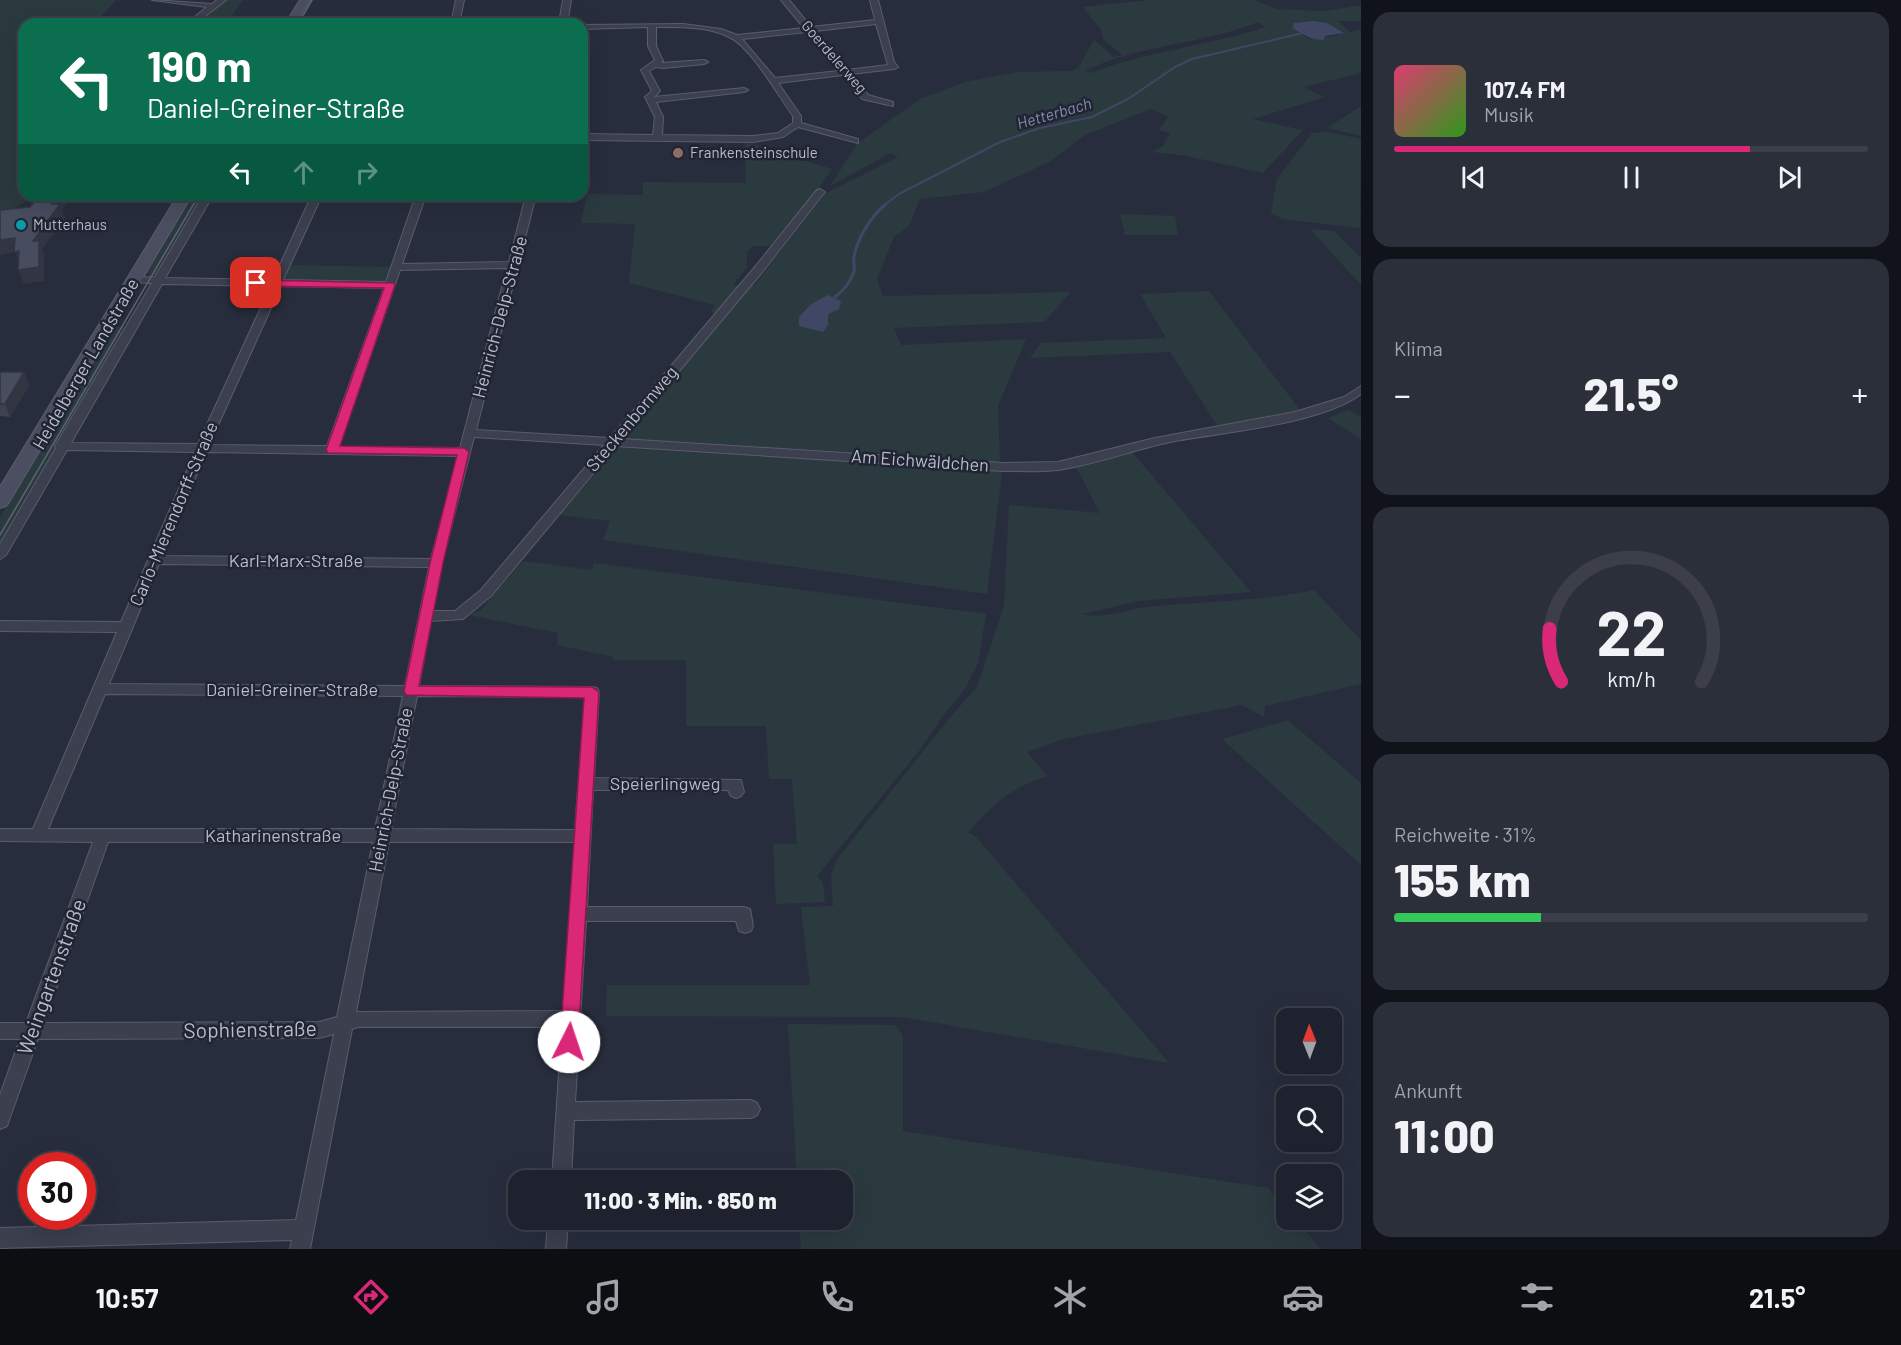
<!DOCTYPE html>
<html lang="de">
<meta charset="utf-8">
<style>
:root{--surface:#1e222e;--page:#2b2f3a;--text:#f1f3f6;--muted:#a1a4aa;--line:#3c3f4a;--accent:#db2777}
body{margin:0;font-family:Barlow,sans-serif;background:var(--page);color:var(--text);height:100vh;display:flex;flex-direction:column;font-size:22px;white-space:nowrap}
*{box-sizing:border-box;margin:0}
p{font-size:20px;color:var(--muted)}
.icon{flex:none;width:33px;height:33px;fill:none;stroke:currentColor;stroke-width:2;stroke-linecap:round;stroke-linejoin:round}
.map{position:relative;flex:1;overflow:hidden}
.drawer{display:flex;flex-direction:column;gap:12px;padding:12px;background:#101319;width:540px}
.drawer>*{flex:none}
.banner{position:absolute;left:18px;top:18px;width:570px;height:183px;border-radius:18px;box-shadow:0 6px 24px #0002,0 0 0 2px var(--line);background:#0b6e4f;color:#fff;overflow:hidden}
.needle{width:39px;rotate:359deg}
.controls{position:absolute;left:1276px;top:1008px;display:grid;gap:12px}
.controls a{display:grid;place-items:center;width:66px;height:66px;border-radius:12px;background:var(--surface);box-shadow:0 6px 24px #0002,0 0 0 2px var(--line);font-size:30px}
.speed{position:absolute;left:18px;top:1152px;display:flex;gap:12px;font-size:30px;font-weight:700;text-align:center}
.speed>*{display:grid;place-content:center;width:78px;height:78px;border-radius:50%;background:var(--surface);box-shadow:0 6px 24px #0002,0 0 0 2px var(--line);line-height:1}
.speed .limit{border:9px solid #d22;background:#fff;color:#111}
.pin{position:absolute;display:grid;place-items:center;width:51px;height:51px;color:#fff;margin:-26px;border-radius:12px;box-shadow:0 3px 9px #0006}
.me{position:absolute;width:66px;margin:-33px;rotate:4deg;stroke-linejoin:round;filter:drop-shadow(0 0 4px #0008)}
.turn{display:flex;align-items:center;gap:21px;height:126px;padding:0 30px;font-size:27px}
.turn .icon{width:78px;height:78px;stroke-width:2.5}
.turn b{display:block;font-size:42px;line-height:51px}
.lanes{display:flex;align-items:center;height:57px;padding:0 30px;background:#0003;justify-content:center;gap:30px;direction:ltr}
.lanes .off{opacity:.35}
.big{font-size:45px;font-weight:800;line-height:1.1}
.drawer .widget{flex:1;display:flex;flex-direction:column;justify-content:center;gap:9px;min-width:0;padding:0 21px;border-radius:18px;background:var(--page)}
.drawer .dial{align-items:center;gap:0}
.dial svg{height:156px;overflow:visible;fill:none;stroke:var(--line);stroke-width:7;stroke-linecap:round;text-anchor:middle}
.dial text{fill:var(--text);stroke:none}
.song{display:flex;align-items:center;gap:18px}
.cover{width:72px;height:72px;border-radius:9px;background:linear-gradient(135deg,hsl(340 70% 55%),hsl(110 70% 35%))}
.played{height:6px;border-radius:3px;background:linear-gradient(90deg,var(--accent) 75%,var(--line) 75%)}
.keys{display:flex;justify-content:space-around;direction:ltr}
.heat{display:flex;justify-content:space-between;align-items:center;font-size:33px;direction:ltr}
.charge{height:9px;border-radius:4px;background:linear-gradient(90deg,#34c759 31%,var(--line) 0)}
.trip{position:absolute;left:508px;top:1170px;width:345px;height:60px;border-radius:18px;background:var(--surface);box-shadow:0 6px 24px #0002,0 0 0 2px var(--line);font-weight:800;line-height:60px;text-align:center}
.tabs{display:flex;height:96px;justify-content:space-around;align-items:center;background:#0c0e12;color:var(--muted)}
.tabs .icon{width:42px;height:42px}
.tabs .on{color:var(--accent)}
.tabs b{font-size:27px;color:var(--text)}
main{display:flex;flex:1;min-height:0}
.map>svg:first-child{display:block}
</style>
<main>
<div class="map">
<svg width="1361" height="1249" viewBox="0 0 1361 1249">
<rect width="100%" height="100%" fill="#282d3d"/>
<g fill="#2b3a3f" fill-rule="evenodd">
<polygon points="0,0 116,0 94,24 24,24 24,195 37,195 0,216"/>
<polygon points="224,0 243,0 226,24 198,23"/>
<path d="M1149,0h105l23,9 48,2 36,-6v16h-23l12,11 11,-2v43l-57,14 21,10 -72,22 50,11 -40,43 -76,-17 -35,-4 11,-6 7,-13 -11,-3 9,-13 -17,-8 -66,26 -36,27 -65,30 -64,7 -11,27 -15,11 -17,42 6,17 188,-4 -27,30 -150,6 7,17 125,-6 -28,67 2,58 -108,-10 -270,-14 102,-123 -13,-5 4,-7 -86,-22 6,-59 -54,-1 6,-29 56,1v-13l103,1 -1,-41 87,27 -55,77h-24l-6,6v15l-14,18 21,1 70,-92 74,-37 -7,-4 -61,33 28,-43 62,-44 45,-17 52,-10 55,-1 6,-3 16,-28 20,17 8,-2 -18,-15 -3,-10 -18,-23zM1258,22l7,5c-57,19 -118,24 -174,46l-6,-2c53,-27 117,-26 173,-49zM1301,22l26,1 13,12 -31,4 -17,-11 2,-5z"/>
<polygon points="1361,106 1361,136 1327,128"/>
<polygon points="1329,132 1361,139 1360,228 1283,219 1271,213 1277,179 1312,133"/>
<polygon points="192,195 204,195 156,275 148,276 150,273 146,273"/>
<polygon points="1120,214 1175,216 1178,235 1125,235"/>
<polygon points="1310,229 1334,231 1361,258 1361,285"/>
<polygon points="285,265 397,267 390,285 277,283"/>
<polygon points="1209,291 1300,410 1218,427 1170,352 1030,358 1041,343 1166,338 1140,294"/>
<polygon points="129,326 40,480 36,481 0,543 0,517 111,330 116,327"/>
<polygon points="1349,410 1361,417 1361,439 1328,418"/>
<polygon points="615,445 990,469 1002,473 987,594 603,540 610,521 559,515 598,471"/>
<path d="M1132,452l119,140 -113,9 -55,13c22,5 42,-4 64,-7 55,-6 112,-5 167,-17l47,50v44l-96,22 -1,11 -22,-12 -178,34 -37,13 20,24c-40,14 -50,26 -79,56l8,5 193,226 -267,-46 -296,-1 1,-31h203l-9,-78 32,-1 -2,-31 7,-17 113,-142 26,-29 27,-81 5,-101 91,8 -24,-46z"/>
<polygon points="523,561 592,570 594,563 986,614 978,663 965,689 948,709 919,751 817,876 823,883 825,902 776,904 773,844 797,844 792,779 769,779 766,726 686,726 686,660 613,660 613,657 557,645 558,633 469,615 481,610"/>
<polygon points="1288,720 1361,783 1361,865 1222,739"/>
<polygon points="788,1024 895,1025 903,1036 903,1131 1268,1188 1287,1210 1287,1220 1296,1220 1321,1249 801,1249 799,1220 843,1220 843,1180 797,1180"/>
</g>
<g fill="#404765">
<path d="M1313,21l14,2 17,10 -19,3 -1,4c-14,0 -21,-6 -32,-12l2,-5z"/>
<polygon points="828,295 841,301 839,309 828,314 828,325 823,332 799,326 799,317 811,304"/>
</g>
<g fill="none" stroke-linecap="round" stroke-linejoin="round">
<polyline stroke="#404765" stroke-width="2" points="883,206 899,194 1000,142 1040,128 1092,117 1128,99 1175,67 1192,59 1303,33"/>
<path stroke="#404765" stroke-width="3" d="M834,298c9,-7 16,-15 20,-26 1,-5 -1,-10 0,-15 3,-18 17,-41 31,-52"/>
<g stroke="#595d6b" stroke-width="2">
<g id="street">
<polygon points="152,0 212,4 217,0 226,0 195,24 186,24 207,7"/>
<polygon points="456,0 464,0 459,24 451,24"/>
<polygon points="563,0 571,0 567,24 559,24"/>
<path d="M781,0h8l22,27 64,-7 -5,-20h8l16,62 4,5 -4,2 -43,5 17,21 25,7v4l-31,-7 -19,-24 -65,8 23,33v7l57,16v4l-60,-16 -15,10 -30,5 -171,-2v-6l71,1 2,-18 -10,-20 7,-6 -11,-21 14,-10 -7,-14v-19l-66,2v-4l101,-1 38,5 16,6 67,-7zM876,24l12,41 -41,5 -32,-39zM656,27c23,0 52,-1 73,10 22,10 49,58 64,79v7l-15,10 -25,3 -91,-1 1,-18 -7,-15 88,-10 4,-2 -4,-2 -90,9 6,-6 -11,-20 7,-4 7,1 41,-4 4,-2 -4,-2 -43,3 2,-2 -7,-15zM807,32l32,39 -64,7 -33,-39z"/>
<polygon points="120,18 154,22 158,24 117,22 116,20"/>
<path d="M820,189l5,3 -2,2 -60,77 -141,168 381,24 55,-1 97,-24 140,-26 49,-15 17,-11v8c-40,30 -136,38 -186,47 -40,8 -77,23 -117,29 -18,2 -37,1 -55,1l-387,-25 -125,150 -28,23 -32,2 -12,65 173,1 5,1 2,4 -5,86 147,2 3,12 -3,4 -5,2 -5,-2 -3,-6h-135l-6,117h157l6,2 3,17 -2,5 -6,2 -6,-2 -3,-10h-150l-11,181 176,-2 6,3 3,6 -3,6 -6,3 -177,2 -3,60h-19l10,-153h-204l-6,2 -42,220h-20l2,-9 -292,8v-20l296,-8 38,-186 -15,4 -281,1 -29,81 -2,6 -7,3v-34l20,-56h-20v-16h26l67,-181 -93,-1v-12h33l84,-197 -117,-1v-10l121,1 74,-170 -128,-2 -61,105 -6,4v-15l56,-96 -1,-2 97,-163 -23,-1v-4l26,-1 48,-82h10l-48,83 108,2 39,-85h10l-39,85 103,2 30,-87h10l-24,69 107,-2 17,-67h10l-60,235 134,8 145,-171 62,-77zM507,268l-47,180 -121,-1 61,-177zM162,284l109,2 -73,158 -127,-1zM281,286l103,2 -57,158 -118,-1zM474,437l130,8 -123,145 -26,21h-22l9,-48zM206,452l252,4 -27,103 -268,-3zM159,564l270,3 -24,119 -296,-2zM105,694l298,2 -28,133h-327zM417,696l168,1 -10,133 -184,-1zM108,842h265l-36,175 -18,5 -275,1zM389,842h186l-12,169 -207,1z"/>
<polygon points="548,1220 568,1220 566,1249 546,1249"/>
</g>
</g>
<g stroke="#595d6b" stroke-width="2">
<g id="secondary">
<polygon points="300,0 310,0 295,24 285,24"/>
<polygon points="178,195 192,195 9,502 6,506 0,508 0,487"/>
</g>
</g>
<use href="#street" fill="#3b3f4e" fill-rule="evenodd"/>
<use href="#secondary" fill="#4a4e60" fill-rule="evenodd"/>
<g stroke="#5e6374" stroke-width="1.5">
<polyline points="298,24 312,0"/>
<polyline points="0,535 199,195"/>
</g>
</g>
<polygon fill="#3d4152" points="0,372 24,372 29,385 10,417 0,416"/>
<g fill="#323542">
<polygon points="58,195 66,195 68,202 62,210 65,218 42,249 44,254 44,281 24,284 18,270 52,204"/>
<polygon points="15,238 20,251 20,265 15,252 0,255 0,240"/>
<polygon points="24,372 29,385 10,417 5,404"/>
</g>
<g fill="#474c5f" stroke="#323542" stroke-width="1.5">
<polygon points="40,195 58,195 52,204 60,204 33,241 39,241 39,267 18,270 19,251 14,252 15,238 0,240 0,210 30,207"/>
<polygon points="0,372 24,372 5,404 0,404"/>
</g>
<polygon fill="#db2777" stroke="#8e194d" stroke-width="1.5" points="252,280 393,283 395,285 340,446 464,448 469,452 443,563 419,686 592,687 599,692 578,1042 576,1047 569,1050 563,1047 560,1042 584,698 406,695 404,691 430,563 457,455 328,453 326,450 384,288 256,286 251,283"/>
<circle fill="#8d6e63" stroke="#202433" stroke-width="2" cx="678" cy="153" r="6"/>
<circle fill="#0f9aa8" stroke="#202433" stroke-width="2" cx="21" cy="225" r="6"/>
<g text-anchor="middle" stroke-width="5" stroke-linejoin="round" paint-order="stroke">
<g font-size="15" fill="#b8bbc8" stroke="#202433">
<text transform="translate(834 57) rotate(49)" y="5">Goerdelerweg</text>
</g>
<g font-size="15" fill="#b8bbc8" stroke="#202433" text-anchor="start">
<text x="690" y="158">Frankensteinschule</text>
<text x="33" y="230">Mutterhaus</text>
</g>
<g font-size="16" font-style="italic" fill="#838cac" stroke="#202433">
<text transform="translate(1054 113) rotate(-16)" y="6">Hetterbach</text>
</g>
<g font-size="18" fill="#b8bbc8" stroke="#202433">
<text transform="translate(500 317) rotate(-75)" y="6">Heinrich-Delp-Straße</text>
<text transform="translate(86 364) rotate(-60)" y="6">Heidelberger Landstraße</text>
<text transform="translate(632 419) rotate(-50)" y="6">Steckenbornweg</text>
<text transform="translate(920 461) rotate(4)" y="6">Am Eichwäldchen</text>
<text transform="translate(174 514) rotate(-67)" y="6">Carlo-Mierendorff-Straße</text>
<text x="296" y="567">Karl-Marx-Straße</text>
<text x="292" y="696">Daniel-Greiner-Straße</text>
<text x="665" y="790">Speierlingweg</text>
<text transform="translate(391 790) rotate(-79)" y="6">Heinrich-Delp-Straße</text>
<text x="273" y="842">Katharinenstraße</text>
</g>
<g font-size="21" fill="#b8bbc8" stroke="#202433">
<text transform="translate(52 977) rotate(-70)" y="7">Weingartenstraße</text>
<text transform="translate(250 1030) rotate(-1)" y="7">Sophienstraße</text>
</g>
</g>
</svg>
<div class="controls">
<a><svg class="needle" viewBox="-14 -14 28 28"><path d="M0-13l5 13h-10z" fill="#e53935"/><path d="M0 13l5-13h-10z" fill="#a1a4aa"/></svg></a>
<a><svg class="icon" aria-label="search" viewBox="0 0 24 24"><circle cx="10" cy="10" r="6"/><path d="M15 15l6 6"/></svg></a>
<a><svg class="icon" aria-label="layers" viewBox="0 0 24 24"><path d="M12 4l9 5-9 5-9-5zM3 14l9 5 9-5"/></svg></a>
</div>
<div class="speed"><div class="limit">30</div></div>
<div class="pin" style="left:256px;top:283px;background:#d93025"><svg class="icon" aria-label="arrive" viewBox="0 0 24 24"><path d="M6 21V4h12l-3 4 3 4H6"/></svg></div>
<svg class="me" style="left:569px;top:1042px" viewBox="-20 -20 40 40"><circle r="19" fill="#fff"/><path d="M0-13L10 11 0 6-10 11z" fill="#db2777"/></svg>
<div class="trip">11:00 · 3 Min. · 850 m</div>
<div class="banner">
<div class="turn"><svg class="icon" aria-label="left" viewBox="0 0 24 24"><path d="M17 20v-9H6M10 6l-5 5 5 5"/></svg><div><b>190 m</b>Daniel-Greiner-Straße</div></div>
<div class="lanes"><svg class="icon" aria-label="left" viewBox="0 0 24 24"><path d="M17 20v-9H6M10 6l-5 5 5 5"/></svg><svg class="icon off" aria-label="ahead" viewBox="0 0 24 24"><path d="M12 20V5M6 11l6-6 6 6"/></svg><svg class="icon off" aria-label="right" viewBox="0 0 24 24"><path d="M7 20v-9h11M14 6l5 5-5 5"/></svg></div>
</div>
</div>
<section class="drawer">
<div class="widget">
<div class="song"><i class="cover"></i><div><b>107.4 FM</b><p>Musik</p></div></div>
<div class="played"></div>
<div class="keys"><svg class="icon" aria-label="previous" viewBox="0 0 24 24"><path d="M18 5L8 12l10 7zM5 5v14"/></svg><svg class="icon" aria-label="pause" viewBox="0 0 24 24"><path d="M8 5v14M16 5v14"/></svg><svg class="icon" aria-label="next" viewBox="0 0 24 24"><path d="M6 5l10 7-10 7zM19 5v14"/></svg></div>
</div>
<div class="widget"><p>Klima</p>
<div class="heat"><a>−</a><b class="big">21.5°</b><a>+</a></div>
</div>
<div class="widget dial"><svg viewBox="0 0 100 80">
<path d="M14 69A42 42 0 1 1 86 69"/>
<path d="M14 69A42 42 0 0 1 8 42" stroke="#db2777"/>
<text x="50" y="56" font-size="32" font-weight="700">22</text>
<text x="50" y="72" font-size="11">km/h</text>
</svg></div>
<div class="widget"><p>Reichweite · 31%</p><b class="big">155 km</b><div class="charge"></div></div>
<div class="widget"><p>Ankunft</p><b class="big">11:00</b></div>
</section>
</main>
<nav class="tabs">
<b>10:57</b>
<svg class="icon on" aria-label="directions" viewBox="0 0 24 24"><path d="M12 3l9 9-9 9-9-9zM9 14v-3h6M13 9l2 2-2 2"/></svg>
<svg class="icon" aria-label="music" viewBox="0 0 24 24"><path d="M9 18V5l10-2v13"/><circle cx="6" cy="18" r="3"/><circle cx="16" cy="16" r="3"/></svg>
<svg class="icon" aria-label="phone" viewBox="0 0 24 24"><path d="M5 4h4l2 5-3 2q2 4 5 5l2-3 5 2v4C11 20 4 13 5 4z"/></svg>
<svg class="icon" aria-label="climate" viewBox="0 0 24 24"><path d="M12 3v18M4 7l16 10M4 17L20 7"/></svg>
<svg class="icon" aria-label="car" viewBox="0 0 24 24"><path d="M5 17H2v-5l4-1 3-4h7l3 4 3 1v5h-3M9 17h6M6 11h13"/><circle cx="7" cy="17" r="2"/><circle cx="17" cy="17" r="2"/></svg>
<svg class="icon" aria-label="filters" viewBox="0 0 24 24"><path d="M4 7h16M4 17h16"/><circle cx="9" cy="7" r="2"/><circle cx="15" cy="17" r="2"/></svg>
<b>21.5°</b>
</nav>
